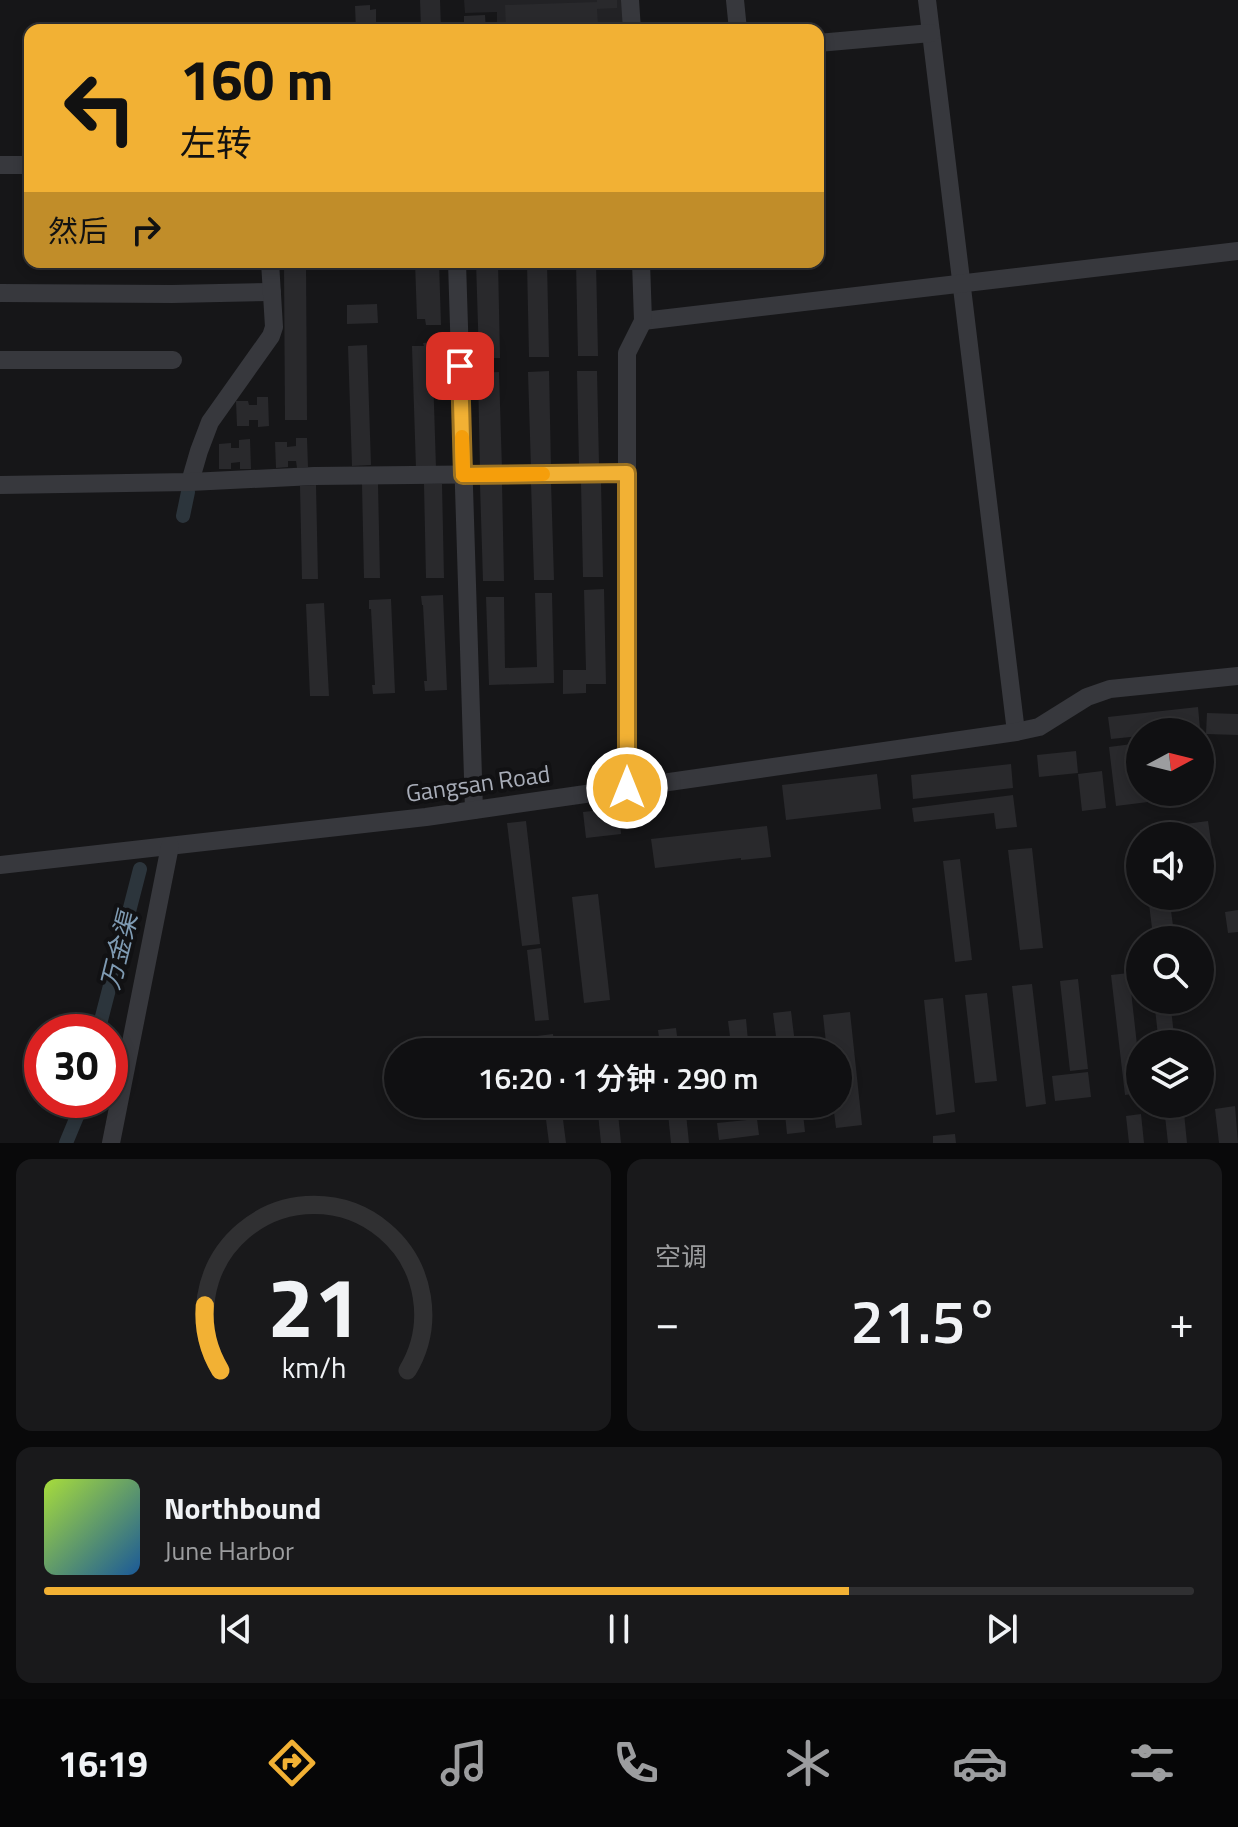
<!DOCTYPE html>
<html lang="zh">
<meta charset="utf-8">
<style>
:root{--surface:#101012;--page:#19191b;--text:#f1f3f6;--muted:#9c9d9f;--line:#303032;--accent:#f2b134}
body{margin:0;font-family:"Titillium Web","Noto Sans SC",sans-serif;background:var(--page);color:var(--text);height:100vh;display:flex;flex-direction:column;font-size:30px;white-space:nowrap}
*{box-sizing:border-box;margin:0}
p{font-size:26px;color:var(--muted)}
.icon{flex:none;width:44px;height:44px;fill:none;stroke:currentColor;stroke-width:2;stroke-linecap:round;stroke-linejoin:round}
.map{position:relative;height:1143px;overflow:hidden}
.panel{display:flex;flex-direction:column;gap:16px;padding:16px;background:#09090a;flex:1}
.panel>*{flex:none}
.hud{position:absolute;left:24px;top:24px;width:800px;height:244px;border-radius:16px;box-shadow:0 4px 12px #0003,0 0 0 2px var(--line);background:#f2b134;color:#111;overflow:hidden}
.needle{width:52px;rotate:83deg}
.fabs{position:absolute;left:1126px;top:718px;display:grid;gap:16px}
.fabs a{display:grid;place-items:center;width:88px;height:88px;border-radius:50%;background:var(--surface);box-shadow:0 4px 12px #0003,0 0 0 2px var(--line);font-size:40px}
.speed{position:absolute;left:24px;top:1014px;display:flex;gap:16px;font-size:40px;font-weight:700;text-align:center}
.speed>*{display:grid;place-content:center;width:104px;height:104px;border-radius:50%;background:var(--surface);box-shadow:0 4px 12px #0003,0 0 0 2px var(--line);line-height:1}
.speed .limit{border:12px solid #d22;background:#fff;color:#111}
.pin{position:absolute;display:grid;place-items:center;width:68px;height:68px;color:#fff;margin:-34px;border-radius:16px;box-shadow:0 4px 12px #0006}
.me{position:absolute;width:88px;margin:-44px;rotate:0deg;stroke-linejoin:round;filter:drop-shadow(0 0 6px #0008)}
.turn{display:flex;align-items:center;gap:28px;height:168px;padding:0 24px;font-size:36px}
.turn .icon{width:104px;height:104px;stroke-width:2.5}
.turn b{display:block;font-size:56px;line-height:68px}
.then{display:flex;align-items:center;height:76px;padding:0 24px;background:#0003;gap:16px;font-size:30px}
.big{font-size:60px;font-weight:600;line-height:1.1}
.panel .widget{flex:1;display:flex;flex-direction:column;justify-content:center;gap:12px;min-width:0;padding:0 28px;border-radius:16px;background:var(--page)}
.panel .dial{align-items:center;gap:0}
.dial svg{height:208px;overflow:visible;fill:none;stroke:var(--line);stroke-width:7;stroke-linecap:round;text-anchor:middle}
.dial text{fill:var(--text);stroke:none}
.song{display:flex;align-items:center;gap:24px}
.cover{width:96px;height:96px;border-radius:12px;background:linear-gradient(135deg,hsl(80 70% 55%),hsl(210 70% 35%))}
.played{height:8px;border-radius:4px;background:linear-gradient(90deg,var(--accent) 70%,var(--line) 70%)}
.keys{display:flex;justify-content:space-around;direction:ltr}
.heat{display:flex;justify-content:space-between;align-items:center;font-size:44px;direction:ltr}
.panel .tiles{flex:1;display:grid;gap:16px;grid-template-columns:1fr 1fr}
.widget:last-child{grid-column:span 2}
.trip{position:absolute;left:384px;top:1038px;width:468px;height:80px;border-radius:40px;background:var(--surface);box-shadow:0 4px 12px #0003,0 0 0 2px var(--line);font-weight:600;line-height:80px;text-align:center}
.tabs{display:flex;height:128px;justify-content:space-around;align-items:center;background:#060607;color:var(--muted)}
.tabs .icon{width:56px;height:56px}
.tabs .current{color:var(--accent)}
.tabs b{font-size:36px;color:var(--text)}
.map>svg:first-child{display:block}
</style>
<div class="map">
<svg width="1238" height="1143" viewBox="0 0 1238 1143">
<rect width="100%" height="100%" fill="#161618"/>
<polygon fill="#222225" points="464,0 623,0 625,29 497,30 497,12 465,13"/>
<g fill="none" stroke-linecap="round" stroke-linejoin="round">
<g stroke="#2c353c" stroke-width="14">
<polyline points="183,516 188,492"/>
<polyline points="98,1032 140,869"/>
<polyline points="66,1143 78,1114 81,1100"/>
</g>
</g>
<g fill="#29292c">
<polygon points="420,0 440,0 441,30 421,28"/>
<polygon points="597,0 617,0 617,8 597,9 598,25 506,28 505,5 597,2"/>
<polygon points="370,5 370,10 376,9 376,26 371,26 371,30 356,30 355,6"/>
<polygon points="485,15 486,30 464,30 464,16"/>
<polygon points="284,262 306,262 307,420 285,420"/>
<polygon points="415,262 439,262 441,325 426,325 425,319 417,319"/>
<polygon points="476,262 498,262 500,358 479,358"/>
<polygon points="527,262 547,262 549,357 529,357"/>
<polygon points="576,262 596,262 598,356 578,356"/>
<polygon points="377,304 378,323 347,324 347,305"/>
<polygon points="432,342 436,468 416,469 412,346 424,346 423,343"/>
<polygon points="367,345 371,465 352,466 348,346"/>
<polygon points="549,371 551,469 531,469 528,372"/>
<polygon points="577,371 597,371 599,465 579,466"/>
<polygon points="499,372 502,470 480,471 478,373"/>
<polygon points="257,397 268,397 269,426 258,427 258,420 249,420 249,426 237,426 236,401 248,401 249,405 257,405"/>
<polygon points="296,438 307,438 308,467 297,468 296,461 288,461 288,467 276,468 275,442 287,442 287,447 296,446"/>
<polygon points="250,439 251,469 240,469 240,462 231,463 231,469 219,469 219,444 231,443 231,448 239,448 239,440"/>
<polygon points="531,482 551,482 554,580 534,580"/>
<polygon points="581,482 601,482 603,577 583,577"/>
<polygon points="502,483 504,581 483,581 480,484"/>
<polygon points="362,484 378,484 380,578 364,578"/>
<polygon points="424,484 442,484 444,578 426,578"/>
<polygon points="316,485 318,579 302,579 300,486"/>
<polygon points="604,589 606,684 586,684 586,693 563,694 563,670 586,670 584,590"/>
<polygon points="535,593 552,593 554,683 489,685 486,597 504,597 505,668 537,667"/>
<polygon points="443,595 447,690 425,691 424,681 427,681 423,605 422,605 421,596"/>
<polygon points="391,599 395,693 373,694 372,685 375,685 371,609 369,609 369,600"/>
<polygon points="324,603 329,696 310,696 306,604"/>
<polygon points="1198,707 1200,729 1177,732 1140,732 1140,736 1111,739 1108,717"/>
<polygon points="1207,713 1238,714 1238,735 1206,734"/>
<polygon points="1140,743 1140,792 1147,792 1148,802 1116,806 1109,747"/>
<polygon points="1076,751 1078,773 1039,777 1037,755"/>
<polygon points="1011,764 1013,788 913,799 911,775"/>
<polygon points="1102,771 1106,808 1082,811 1078,774"/>
<polygon points="877,774 881,809 786,820 782,785"/>
<polygon points="1149,792 1179,792 1179,796 1150,799"/>
<polygon points="1013,795 1017,827 996,829 994,813 914,822 912,808"/>
<polygon points="619,808 621,834 586,838 583,812"/>
<polygon points="526,821 540,944 522,946 507,823"/>
<polygon points="1208,821 1212,848 1200,849 1200,836 1141,836 1140,830"/>
<polygon points="767,826 771,857 741,860 741,858 655,868 651,839"/>
<polygon points="1032,848 1043,948 1020,950 1008,850"/>
<polygon points="960,859 972,960 955,962 943,861"/>
<polygon points="598,894 610,1000 584,1003 572,897"/>
<polygon points="1148,896 1169,896 1174,933 1153,936"/>
<polygon points="1238,910 1238,932 1228,933 1225,912"/>
<polygon points="541,948 549,1020 535,1021 527,950"/>
<polygon points="1129,973 1140,1072 1140,1093 1125,1095 1111,975"/>
<polygon points="1078,979 1088,1069 1070,1071 1060,981"/>
<polygon points="1032,984 1046,1104 1026,1107 1012,986"/>
<polygon points="987,993 997,1081 975,1083 965,995"/>
<polygon points="943,998 955,1112 936,1115 924,1000"/>
<polygon points="1154,1000 1170,1000 1175,1044 1159,1044"/>
<polygon points="791,1011 796,1052 778,1052 773,1013"/>
<polygon points="850,1012 862,1125 836,1128 833,1104 838,1104 838,1052 827,1052 823,1015"/>
<polygon points="746,1019 749,1052 732,1052 728,1021"/>
<polygon points="676,1028 679,1052 661,1052 658,1030"/>
<polygon points="553,1034 555,1052 538,1052 537,1036"/>
<polygon points="609,1036 611,1052 591,1052 589,1038"/>
<polygon points="1088,1072 1091,1097 1055,1101 1052,1076"/>
<polygon points="544,1104 561,1104 566,1143 549,1143"/>
<polygon points="597,1104 617,1104 621,1143 601,1143"/>
<polygon points="667,1104 685,1104 689,1143 671,1143"/>
<polygon points="738,1104 755,1104 756,1109 739,1111"/>
<polygon points="784,1104 802,1104 805,1132 787,1134"/>
<polygon points="1235,1106 1238,1143 1219,1143 1215,1109"/>
<polygon points="1184,1113 1187,1143 1168,1143 1165,1116"/>
<polygon points="1141,1114 1144,1143 1129,1143 1126,1116"/>
<polygon points="757,1119 759,1135 719,1140 717,1123"/>
<polygon points="955,1134 956,1143 933,1143 933,1136"/>
</g>
<g fill="none" stroke-linecap="round" stroke-linejoin="round">
<g stroke="#37383d" stroke-width="18">
<polyline points="630,0 632,30"/>
<polyline points="735,0 738,30"/>
<polyline points="927,0 1016,732"/>
<polyline points="818,43 931,33"/>
<polyline points="0,165 30,165"/>
<polyline points="457,262 474,810"/>
<polyline points="0,293 172,294 272,292"/>
<polyline points="643,321 1238,251"/>
<polyline points="0,360 173,360"/>
<polyline points="190,482 199,451 210,422 271,336 274,327 270,262"/>
<polyline points="0,485 190,482 314,476 627,473"/>
<polyline points="627,788 627,353 643,321 641,262"/>
<polyline points="0,865 426,817 1016,732 1039,727 1087,697 1110,689 1238,676"/>
<polyline points="111,1143 170,846"/>
</g>
</g>
<g fill="none" stroke-linecap="round" stroke-linejoin="round">
<g stroke="#9d7322" stroke-width="20">
<polyline id="route" points="460,366 463,475 627,473 627,788"/>
</g>
<use href="#route" stroke="#f2b134" stroke-width="14"/>
<polyline stroke="#f59e0b" stroke-width="14" points="462,437 463,475 543,474"/>
</g>
<g text-anchor="middle" stroke-width="8" stroke-linejoin="round" paint-order="stroke">
<g font-size="24" fill="#a8adb8" stroke="#111113">
<text transform="translate(478 784) rotate(-8)" y="8">Gangsan Road</text>
</g>
<g font-size="26" font-style="italic" fill="#7f9bb3" stroke="#111113">
<text transform="translate(119 951) rotate(-76)" y="9">万金渠</text>
</g>
</g>
</svg>
<div class="fabs">
<a><svg class="needle" viewBox="-14 -14 28 28"><path d="M0-13l5 13h-10z" fill="#e53935"/><path d="M0 13l5-13h-10z" fill="#9c9d9f"/></svg></a>
<a><svg class="icon" aria-label="sound" viewBox="0 0 24 24"><path d="M4 9h4l5-4v14l-5-4H4zM17 9q2 3 0 6"/></svg></a>
<a><svg class="icon" aria-label="search" viewBox="0 0 24 24"><circle cx="10" cy="10" r="6"/><path d="M15 15l6 6"/></svg></a>
<a><svg class="icon" aria-label="layers" viewBox="0 0 24 24"><path d="M12 4l9 5-9 5-9-5zM3 14l9 5 9-5"/></svg></a>
</div>
<div class="speed"><div class="limit">30</div></div>
<div class="pin" style="left:460px;top:366px;background:#d93025"><svg class="icon" aria-label="arrive" viewBox="0 0 24 24"><path d="M6 21V4h12l-3 4 3 4H6"/></svg></div>
<svg class="me" style="left:627px;top:788px" viewBox="-20 -20 40 40"><circle r="17" fill="#f2b134" stroke="#fff" stroke-width="3"/><path d="M0-11L8 9 0 5-8 9z" fill="#fff"/></svg>
<div class="trip">16:20 · 1 分钟 · 290 m</div>
<div class="hud">
<div class="turn"><svg class="icon" aria-label="left" viewBox="0 0 24 24"><path d="M17 20v-9H6M10 6l-5 5 5 5"/></svg><div><b>160 m</b>左转</div></div>
<div class="then">然后<svg class="icon" aria-label="right" viewBox="0 0 24 24"><path d="M7 20v-9h11M14 6l5 5-5 5"/></svg></div>
</div>
</div>
<section class="panel">
<div class="tiles">
<div class="widget dial"><svg viewBox="0 0 100 80">
<path d="M14 69A42 42 0 1 1 86 69"/>
<path d="M14 69A42 42 0 0 1 8 44" stroke="#f2b134"/>
<text x="50" y="56" font-size="32" font-weight="700">21</text>
<text x="50" y="72" font-size="11">km/h</text>
</svg></div>
<div class="widget"><p>空调</p>
<div class="heat"><a>−</a><b class="big">21.5°</b><a>+</a></div>
</div>
<div class="widget">
<div class="song"><i class="cover"></i><div><b>Northbound</b><p>June Harbor</p></div></div>
<div class="played"></div>
<div class="keys"><svg class="icon" aria-label="previous" viewBox="0 0 24 24"><path d="M18 5L8 12l10 7zM5 5v14"/></svg><svg class="icon" aria-label="pause" viewBox="0 0 24 24"><path d="M8 5v14M16 5v14"/></svg><svg class="icon" aria-label="next" viewBox="0 0 24 24"><path d="M6 5l10 7-10 7zM19 5v14"/></svg></div>
</div>
</div>
</section>
<nav class="tabs">
<b>16:19</b>
<svg class="icon current" aria-label="directions" viewBox="0 0 24 24"><path d="M12 3l9 9-9 9-9-9zM9 14v-3h6M13 9l2 2-2 2"/></svg>
<svg class="icon" aria-label="music" viewBox="0 0 24 24"><path d="M9 18V5l10-2v13"/><circle cx="6" cy="18" r="3"/><circle cx="16" cy="16" r="3"/></svg>
<svg class="icon" aria-label="phone" viewBox="0 0 24 24"><path d="M5 4h4l2 5-3 2q2 4 5 5l2-3 5 2v4C11 20 4 13 5 4z"/></svg>
<svg class="icon" aria-label="climate" viewBox="0 0 24 24"><path d="M12 3v18M4 7l16 10M4 17L20 7"/></svg>
<svg class="icon" aria-label="car" viewBox="0 0 24 24"><path d="M5 17H2v-5l4-1 3-4h7l3 4 3 1v5h-3M9 17h6M6 11h13"/><circle cx="7" cy="17" r="2"/><circle cx="17" cy="17" r="2"/></svg>
<svg class="icon" aria-label="filters" viewBox="0 0 24 24"><path d="M4 7h16M4 17h16"/><circle cx="9" cy="7" r="2"/><circle cx="15" cy="17" r="2"/></svg>
</nav>
